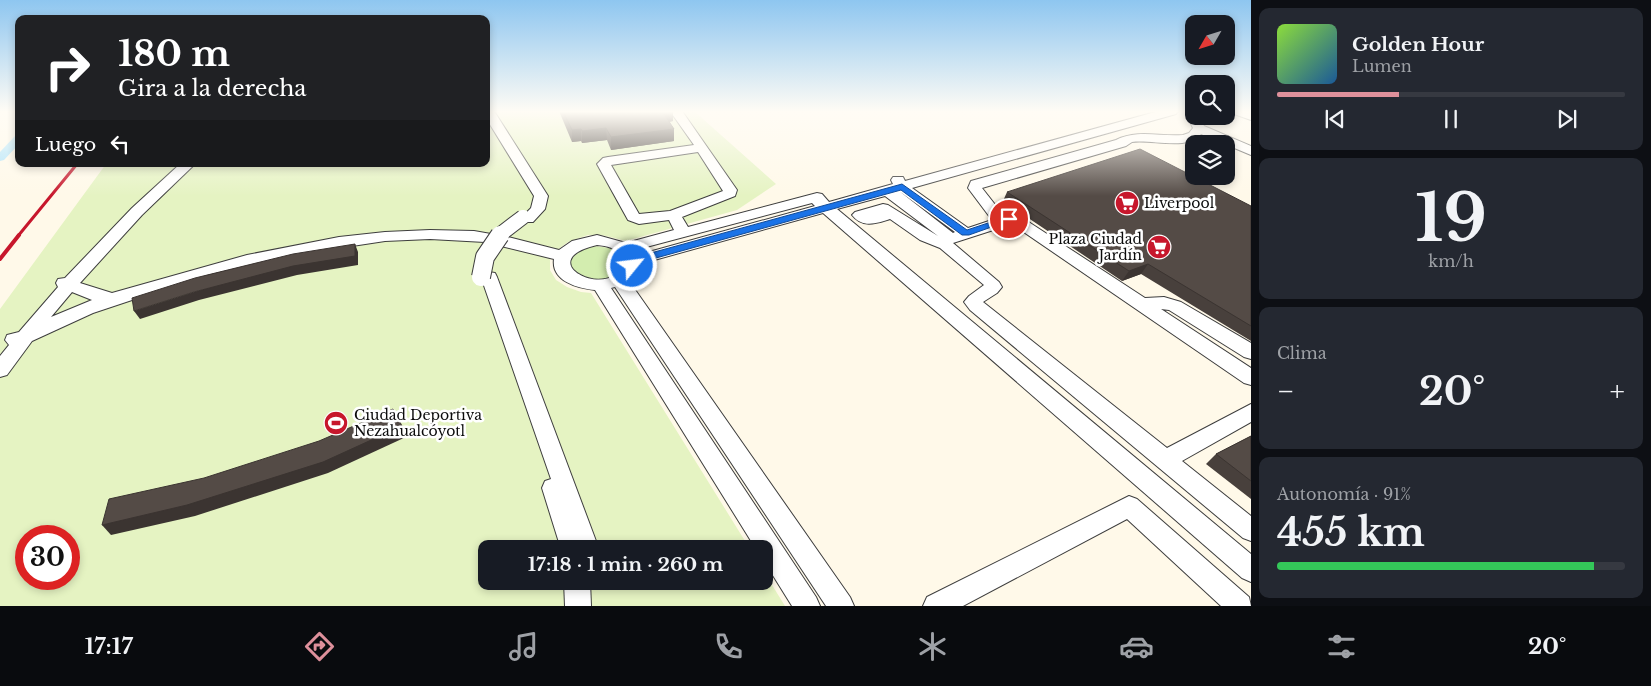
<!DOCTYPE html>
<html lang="es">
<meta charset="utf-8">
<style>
:root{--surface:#171b24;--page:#242831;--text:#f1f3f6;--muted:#9ea1a6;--line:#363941;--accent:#de909b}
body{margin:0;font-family:"Libre Baskerville",serif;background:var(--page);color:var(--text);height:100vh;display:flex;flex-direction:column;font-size:19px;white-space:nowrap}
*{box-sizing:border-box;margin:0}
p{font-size:16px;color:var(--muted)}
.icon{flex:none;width:28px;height:28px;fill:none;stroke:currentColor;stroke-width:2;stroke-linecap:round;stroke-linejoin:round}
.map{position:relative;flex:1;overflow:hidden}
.panel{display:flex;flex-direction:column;gap:8px;padding:8px;background:#0d0f14;width:400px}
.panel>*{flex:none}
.top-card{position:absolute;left:15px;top:15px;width:475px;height:152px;border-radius:10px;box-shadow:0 2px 8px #0003;background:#202124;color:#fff;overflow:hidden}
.needle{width:32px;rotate:231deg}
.controls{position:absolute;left:1185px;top:15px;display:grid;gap:10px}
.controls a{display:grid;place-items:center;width:50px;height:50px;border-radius:10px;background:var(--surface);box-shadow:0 2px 8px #0003;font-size:25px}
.speed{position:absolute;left:15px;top:525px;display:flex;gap:10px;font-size:25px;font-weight:700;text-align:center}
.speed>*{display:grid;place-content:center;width:65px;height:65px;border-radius:50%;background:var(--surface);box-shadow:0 2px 8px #0003;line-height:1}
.speed .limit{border:8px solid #d22;background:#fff;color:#111}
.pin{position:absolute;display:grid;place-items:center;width:42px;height:42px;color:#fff;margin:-21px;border:2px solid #fff;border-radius:50%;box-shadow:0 1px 5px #0007}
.me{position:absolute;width:55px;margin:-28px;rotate:61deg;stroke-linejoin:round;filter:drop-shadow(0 0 4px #0008)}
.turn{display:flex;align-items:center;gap:18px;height:105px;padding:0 20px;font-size:22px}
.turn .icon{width:65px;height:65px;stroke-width:2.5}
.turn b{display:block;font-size:35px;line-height:42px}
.then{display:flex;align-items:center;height:48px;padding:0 20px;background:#0003;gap:10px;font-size:19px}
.big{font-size:38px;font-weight:700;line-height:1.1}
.panel .widget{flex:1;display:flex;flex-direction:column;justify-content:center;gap:8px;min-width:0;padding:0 18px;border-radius:10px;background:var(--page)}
.panel .dial{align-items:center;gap:0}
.dial b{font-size:65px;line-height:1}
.song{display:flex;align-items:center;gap:15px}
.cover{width:60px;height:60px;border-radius:8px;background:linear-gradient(135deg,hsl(90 70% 55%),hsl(210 70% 35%))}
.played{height:5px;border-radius:2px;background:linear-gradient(90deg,var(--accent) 35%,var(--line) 35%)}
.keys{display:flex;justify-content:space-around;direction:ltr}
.heat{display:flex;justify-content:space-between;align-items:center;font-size:28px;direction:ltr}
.charge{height:8px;border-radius:4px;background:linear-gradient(90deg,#34c759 91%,var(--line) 0)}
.trip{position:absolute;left:478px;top:540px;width:295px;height:50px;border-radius:10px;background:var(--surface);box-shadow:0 2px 8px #0003;font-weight:700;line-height:50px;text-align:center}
.tabs{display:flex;height:80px;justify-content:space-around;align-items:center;background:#090b0e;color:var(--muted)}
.tabs .icon{width:35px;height:35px}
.tabs .current{color:var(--accent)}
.tabs b{font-size:22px;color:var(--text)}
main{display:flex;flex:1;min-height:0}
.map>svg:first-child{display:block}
</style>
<main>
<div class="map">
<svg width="1251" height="606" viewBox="0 0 1251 606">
<rect width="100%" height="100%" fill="#fff9e9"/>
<path fill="#d3edaf" d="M594,246l17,2 11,8v12c-14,17 -34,13 -50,2l-2,-10 8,-10z"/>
<path fill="#e5f3c2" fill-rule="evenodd" d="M486,111h208l82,73 -39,26 -111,31 -24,-6h-14l-20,7 -15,11 -3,7v10l6,10 11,7 14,5 10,1 159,256h-264v32h278v-9l21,34h-785v-297l106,-145h380zM26,536h43v43h-43z"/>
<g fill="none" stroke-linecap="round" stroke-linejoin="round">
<polygon fill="#a8e2fc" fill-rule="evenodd" points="19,135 19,144 4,160 0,161 0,152 15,136"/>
<g stroke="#3e3e3e" stroke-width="2">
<g id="minor">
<polygon points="486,111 494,111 548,196 545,209 533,222 523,222 520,219 531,208 534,196 486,118"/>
<path d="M670,111h12l55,79 -2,6 -53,21 6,10 129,-34 5,1 7,8 64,-18 -2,-4 2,-3h10l2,4 254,-70h19l-2,3 -264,74 56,40 24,-8 -24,-32 3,-7 145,-41c22,-11 44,-3 67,-5l6,-2 4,-5 -4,-8 2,-3 22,-1 -11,6 2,4 47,20v9l-50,-21c-12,17 -50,5 -69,8l-6,4 -144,42 22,28 5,-2 12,3 124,81 19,-1 17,5 70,41v16l-7,-2 -75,-47 -8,-1 90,59v17l-7,-2 -232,-159 -59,19 46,39 3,5 -5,6 -14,9 184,146 84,-44v18l-69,39 69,55v25l-8,-3 -273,-228 -6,-8 5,-6 15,-11 -44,-37 -20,-8 -30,-21c-13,4 -27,10 -38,-4l3,-3 28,-8 5,1 50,31 -53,-40 -48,13 414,345v28l-9,-4 -419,-365 -183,51 -5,11 -6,6 221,316 4,9h-28l-211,-319 -4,1 205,309 4,9h-28l-28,-45v-12h-8l-161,-259c-18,-2 -44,-9 -41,-31l-69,-17 -55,-3 -45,2 -92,14 -86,20 -114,38 -61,28 -25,34 -7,2v-21l9,-11 -4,-5 2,-5 12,-3 39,-45 -2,-4 2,-4 7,-1 67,-70 48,-44h15l-53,51 -62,68 32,10 135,-38 92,-18 46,-5 45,-2 44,1 34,6 51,13 13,-9 25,-6 29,8 48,-13 -5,-10 -30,4 -11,-4 -31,-56 6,-6 5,-1 86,-12zM698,152l25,39 -53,20 -31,3 -28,-49zM899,191l56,41 -2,1zM812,203l3,3 -177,49 -3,-5zM597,245c12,1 22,4 28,16 -12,43 -97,0 -28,-16zM72,292l20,8 -41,17z"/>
<polygon points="1232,111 1251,112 1251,120 1234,114"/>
<polygon points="489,272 495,273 497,277 599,549 561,549 542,488 545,481 551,479 481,277 483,273"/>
<polygon points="1129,496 1137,499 1249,597 1251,606 1221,606 1127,519 963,606 923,606 927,597"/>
<polygon points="564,581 590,581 591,606 565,606"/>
</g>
</g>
<use href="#minor" fill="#fff" fill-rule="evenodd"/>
<polyline stroke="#c7172c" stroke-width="3" points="18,236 77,164"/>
<polyline stroke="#c7172c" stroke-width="4" points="0,259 19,235"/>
<g stroke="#3e3e3e" stroke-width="16" stroke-linecap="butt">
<polyline id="minor-bridge-far1" points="498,236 523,217"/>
</g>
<g stroke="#3e3e3e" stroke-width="20" stroke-linecap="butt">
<polyline id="minor-bridge" points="481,277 485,257 500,235"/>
</g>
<use href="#minor-bridge-far1" stroke="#fff" stroke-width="14"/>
<use href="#minor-bridge" stroke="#fff" stroke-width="18"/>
</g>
<g fill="#48403c">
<polygon points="559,111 673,111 673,121 669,122 674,141 611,150 607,140 582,143 581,141 572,142"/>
<polygon points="1007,192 1251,206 1251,341 1141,274 1122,281 1003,201"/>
<polygon points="1251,436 1251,499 1206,464 1216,454"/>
</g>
<g fill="#3b3431">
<polygon points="666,111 673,111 673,121 667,122 664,114"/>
<polygon points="606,128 607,140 582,143 582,131"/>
<polygon points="581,129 581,141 572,142 572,130"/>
<polygon points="674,129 674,141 611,150 611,137"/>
<polygon points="355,244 358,252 358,265 297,275 199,300 140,319 134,311 194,292"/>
<polygon points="1148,264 1141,274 1122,281 1129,271"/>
<polygon points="402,426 406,437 328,473 195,516 111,535 102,525"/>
</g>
<g fill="#544b46" stroke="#3b3431">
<polygon points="563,111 666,111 668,113 664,114 674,129 611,137 606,128 582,131 581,129 572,130"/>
<polygon points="1140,149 1251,206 1251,326 1148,264 1129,271 1007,192"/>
<polygon points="355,244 355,256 293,266 194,292 134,311 132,298 195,278 293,254"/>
<polygon points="393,409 402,426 323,462 187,505 102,525 109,499 204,478 319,441"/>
<polygon points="1251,436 1251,481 1216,454"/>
</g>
<linearGradient id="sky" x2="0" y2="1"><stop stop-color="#8ec6f0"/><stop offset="0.57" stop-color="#fffcf5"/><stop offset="1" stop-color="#fffcf5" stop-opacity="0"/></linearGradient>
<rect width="1251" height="196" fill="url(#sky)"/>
<polygon fill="#1a73e8" stroke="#114b97" points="902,184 967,230 1009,216 1014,219 969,235 962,235 901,190 638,263 636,269 632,270 627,266 629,259"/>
<defs>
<g id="supermarket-disc" transform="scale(1.25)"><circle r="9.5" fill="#c7172c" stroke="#fff"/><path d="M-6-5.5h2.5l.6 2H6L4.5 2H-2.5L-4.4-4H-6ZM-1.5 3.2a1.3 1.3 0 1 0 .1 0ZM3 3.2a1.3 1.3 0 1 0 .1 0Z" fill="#fff"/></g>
<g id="stadium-disc" transform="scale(1.25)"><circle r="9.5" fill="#c7172c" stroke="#fff"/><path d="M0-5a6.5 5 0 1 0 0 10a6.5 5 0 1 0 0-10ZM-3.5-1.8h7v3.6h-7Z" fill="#fff"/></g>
</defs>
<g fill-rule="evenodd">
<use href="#supermarket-disc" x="1127" y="203"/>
<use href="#supermarket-disc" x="1159" y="247"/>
<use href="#stadium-disc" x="336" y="423"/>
</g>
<g text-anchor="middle" stroke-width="5" stroke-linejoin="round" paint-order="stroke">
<g font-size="14" fill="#0b0b0b" stroke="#fff" text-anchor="start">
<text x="1144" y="208">Liverpool</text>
<text x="1142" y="244" text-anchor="end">Plaza Ciudad<tspan x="1142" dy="16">Jardín</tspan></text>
<text x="354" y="420">Ciudad Deportiva<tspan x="354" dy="16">Nezahualcóyotl</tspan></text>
</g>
</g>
</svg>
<div class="controls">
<a><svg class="needle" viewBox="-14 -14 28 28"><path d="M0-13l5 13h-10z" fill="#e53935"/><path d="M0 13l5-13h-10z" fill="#9ea1a6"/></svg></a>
<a><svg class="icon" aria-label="search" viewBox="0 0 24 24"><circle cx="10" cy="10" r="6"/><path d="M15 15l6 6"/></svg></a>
<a><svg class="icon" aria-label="layers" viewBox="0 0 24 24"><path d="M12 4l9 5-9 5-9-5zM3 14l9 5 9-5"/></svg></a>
</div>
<div class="speed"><div class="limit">30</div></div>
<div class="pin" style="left:1009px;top:219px;background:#d93025"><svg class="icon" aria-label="arrive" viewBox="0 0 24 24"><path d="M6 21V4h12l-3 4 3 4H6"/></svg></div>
<svg class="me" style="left:632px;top:266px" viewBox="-20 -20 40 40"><circle r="17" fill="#1a73e8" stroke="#fff" stroke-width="3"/><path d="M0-11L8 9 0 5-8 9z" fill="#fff"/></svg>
<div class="trip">17:18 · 1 min · 260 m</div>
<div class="top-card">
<div class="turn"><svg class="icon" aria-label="right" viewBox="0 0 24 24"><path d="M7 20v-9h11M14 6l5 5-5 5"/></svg><div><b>180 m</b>Gira a la derecha</div></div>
<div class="then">Luego<svg class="icon" aria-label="left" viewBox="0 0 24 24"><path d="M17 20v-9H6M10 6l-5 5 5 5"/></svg></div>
</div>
</div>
<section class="panel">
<div class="widget">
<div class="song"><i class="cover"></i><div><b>Golden Hour</b><p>Lumen</p></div></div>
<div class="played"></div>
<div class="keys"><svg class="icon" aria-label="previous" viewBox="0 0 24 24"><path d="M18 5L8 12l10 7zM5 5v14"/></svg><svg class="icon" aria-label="pause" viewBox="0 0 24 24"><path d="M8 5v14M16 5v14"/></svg><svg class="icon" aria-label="next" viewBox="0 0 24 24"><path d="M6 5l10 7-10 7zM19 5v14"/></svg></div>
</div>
<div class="widget dial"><b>19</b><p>km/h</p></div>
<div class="widget"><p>Clima</p>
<div class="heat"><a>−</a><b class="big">20°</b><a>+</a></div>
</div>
<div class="widget"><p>Autonomía · 91%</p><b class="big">455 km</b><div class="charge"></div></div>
</section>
</main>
<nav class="tabs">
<b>17:17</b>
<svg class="icon current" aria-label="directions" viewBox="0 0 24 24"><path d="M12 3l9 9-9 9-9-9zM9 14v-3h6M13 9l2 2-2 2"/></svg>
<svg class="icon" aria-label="music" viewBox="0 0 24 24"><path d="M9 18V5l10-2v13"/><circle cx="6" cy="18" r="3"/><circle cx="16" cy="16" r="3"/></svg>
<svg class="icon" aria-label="phone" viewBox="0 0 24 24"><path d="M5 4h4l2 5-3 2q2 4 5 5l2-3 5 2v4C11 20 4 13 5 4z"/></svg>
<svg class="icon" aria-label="climate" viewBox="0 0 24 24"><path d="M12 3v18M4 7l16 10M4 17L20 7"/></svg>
<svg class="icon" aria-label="car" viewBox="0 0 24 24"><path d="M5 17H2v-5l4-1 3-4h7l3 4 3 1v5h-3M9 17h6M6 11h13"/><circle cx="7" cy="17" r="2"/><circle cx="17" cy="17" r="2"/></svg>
<svg class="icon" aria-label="filters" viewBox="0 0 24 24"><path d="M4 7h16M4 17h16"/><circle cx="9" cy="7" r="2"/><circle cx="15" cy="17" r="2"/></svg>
<b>20°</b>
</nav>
